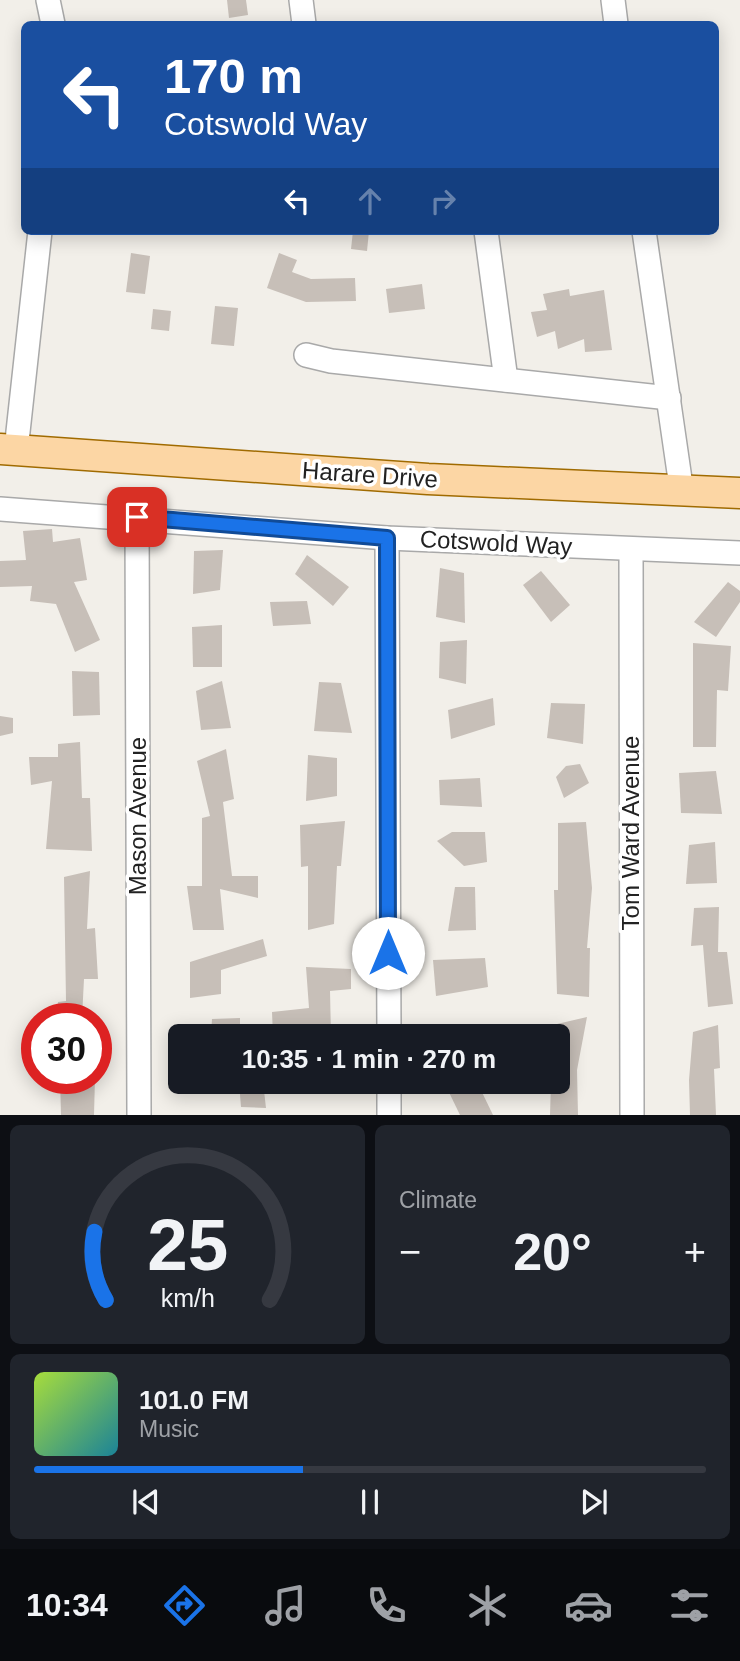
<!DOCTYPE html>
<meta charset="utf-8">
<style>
:root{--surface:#171b24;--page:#20242c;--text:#f1f3f6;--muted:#9ea1a6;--line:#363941;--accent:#1a73e8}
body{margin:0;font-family:Arial,sans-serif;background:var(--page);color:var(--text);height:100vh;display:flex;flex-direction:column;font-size:26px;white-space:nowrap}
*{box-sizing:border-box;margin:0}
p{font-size:23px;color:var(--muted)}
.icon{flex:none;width:38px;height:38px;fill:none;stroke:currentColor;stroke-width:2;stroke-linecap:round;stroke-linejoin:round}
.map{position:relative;height:1115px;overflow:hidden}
.details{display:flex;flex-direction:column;gap:10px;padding:10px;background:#0d0f14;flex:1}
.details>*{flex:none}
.top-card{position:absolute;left:21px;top:21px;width:698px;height:214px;border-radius:10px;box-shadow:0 4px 18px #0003;background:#1a4fa0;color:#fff;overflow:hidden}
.speed{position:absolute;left:21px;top:1003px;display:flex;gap:14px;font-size:35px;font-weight:700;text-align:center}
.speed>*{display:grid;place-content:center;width:91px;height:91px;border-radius:50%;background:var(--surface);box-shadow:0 4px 18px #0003;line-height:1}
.speed .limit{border:10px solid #d22;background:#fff;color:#111}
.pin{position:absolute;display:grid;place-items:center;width:60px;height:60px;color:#fff;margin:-30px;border-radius:14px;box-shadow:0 4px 10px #0006}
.me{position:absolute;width:77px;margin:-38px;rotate:0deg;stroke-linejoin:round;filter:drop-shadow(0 0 5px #0008)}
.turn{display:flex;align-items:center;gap:24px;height:147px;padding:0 28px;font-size:32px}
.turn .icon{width:91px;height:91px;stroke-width:2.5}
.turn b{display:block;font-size:49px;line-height:60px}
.lanes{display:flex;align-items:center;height:66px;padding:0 28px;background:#0003;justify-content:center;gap:35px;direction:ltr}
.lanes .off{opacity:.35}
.big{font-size:52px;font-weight:600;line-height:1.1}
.details .card{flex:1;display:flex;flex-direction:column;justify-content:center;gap:10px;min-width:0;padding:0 24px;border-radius:10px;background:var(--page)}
.details .dial{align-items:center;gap:0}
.dial svg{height:182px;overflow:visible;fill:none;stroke:var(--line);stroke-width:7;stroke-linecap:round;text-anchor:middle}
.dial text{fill:var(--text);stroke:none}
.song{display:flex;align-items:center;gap:21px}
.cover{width:84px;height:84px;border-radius:10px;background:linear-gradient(135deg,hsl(80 70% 55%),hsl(190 70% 35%))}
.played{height:7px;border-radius:4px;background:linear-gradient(90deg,var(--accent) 40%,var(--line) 40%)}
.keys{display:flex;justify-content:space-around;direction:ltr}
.heat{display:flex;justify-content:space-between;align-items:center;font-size:38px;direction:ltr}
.details .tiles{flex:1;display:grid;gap:10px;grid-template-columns:1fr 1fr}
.card:last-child{grid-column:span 2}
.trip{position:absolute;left:168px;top:1024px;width:402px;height:70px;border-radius:10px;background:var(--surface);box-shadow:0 4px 18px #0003;font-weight:600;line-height:70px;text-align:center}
.dock{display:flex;height:112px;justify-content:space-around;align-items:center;background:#090b0e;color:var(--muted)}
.dock .icon{width:49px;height:49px}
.dock .selected{color:var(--accent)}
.dock b{font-size:32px;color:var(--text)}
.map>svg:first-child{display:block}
</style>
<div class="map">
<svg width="740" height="1115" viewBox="0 0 740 1115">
<rect width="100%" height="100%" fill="#f2efe9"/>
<g fill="#c7bfb8">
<polygon points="227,0 246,0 248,15 229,18"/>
<polygon points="353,231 369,231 367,251 351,249"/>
<polygon points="131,253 150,256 145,294 126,292"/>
<polygon points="279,253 297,260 292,272 311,279 355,278 356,301 306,302 267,288"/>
<polygon points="422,284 425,309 389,313 386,289"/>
<polygon points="569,289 570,296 604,290 612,350 585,352 584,339 558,349 555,331 537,337 531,312 547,310 543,294"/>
<polygon points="215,306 238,308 234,346 211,344"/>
<polygon points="153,309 171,311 169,331 151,329"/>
<polygon points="52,529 53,542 80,538 87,580 74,582 100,640 75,652 56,604 30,601 32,586 0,587 0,561 26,560 23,531"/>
<polygon points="223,550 220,590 193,594 194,551"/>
<polygon points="307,555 349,587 333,606 295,574"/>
<polygon points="440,568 464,573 465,623 436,617"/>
<polygon points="541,571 570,605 551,622 523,585"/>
<polygon points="728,582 740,591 740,602 716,637 694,622"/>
<polygon points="307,601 311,624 273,626 270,602"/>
<polygon points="222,625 222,667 193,667 192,627"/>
<polygon points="467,640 466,684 439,678 440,642"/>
<polygon points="693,643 731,646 728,691 717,690 716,747 693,747"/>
<polygon points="72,671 99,672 100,715 73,716"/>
<polygon points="222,681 231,728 201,730 196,691"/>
<polygon points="319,682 341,683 352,733 314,731"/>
<polygon points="493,698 495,725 451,739 448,710"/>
<polygon points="551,703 585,704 583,744 547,738"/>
<polygon points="0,716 13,718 13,733 0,736"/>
<polygon points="80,742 82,798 90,798 92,851 46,849 52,781 31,785 29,757 58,757 58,744"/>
<polygon points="226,749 234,799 223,802 232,876 258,876 258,898 220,889 224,930 193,930 187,886 202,886 202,818 210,816 197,761"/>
<polygon points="308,755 337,758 337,796 306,801"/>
<polygon points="580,764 589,783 564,798 556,777 566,766"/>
<polygon points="716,771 722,814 681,813 679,773"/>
<polygon points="480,778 482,807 440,805 439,780"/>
<polygon points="345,821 341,866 337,866 334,924 308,930 308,866 301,867 300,825"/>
<polygon points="586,822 592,888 587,948 590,948 589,997 557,994 554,890 558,890 558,823"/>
<polygon points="452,832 485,832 487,862 464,866 437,841"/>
<polygon points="715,842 717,883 686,884 689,845"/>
<polygon points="90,871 87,929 95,928 98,979 84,979 82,1018 57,1018 58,1002 66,1001 64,877"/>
<polygon points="455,887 475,887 476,930 448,931"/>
<polygon points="719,907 718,952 727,952 733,1004 708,1007 703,945 691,946 694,908"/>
<polygon points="263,939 267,956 221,970 221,994 190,998 190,962"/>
<polygon points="485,958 488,987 436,996 433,960"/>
<polygon points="306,967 351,969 351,989 330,991 331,1036 273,1036 272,1012 309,1008"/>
<polygon points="587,1017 577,1070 578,1115 550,1115 551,1082 558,1082 558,1036 527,1036 527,1031"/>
<polygon points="240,1018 240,1036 211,1036 212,1019"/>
<polygon points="718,1025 720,1068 714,1069 716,1115 690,1115 689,1080 693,1032"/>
<polygon points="60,1078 95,1078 94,1115 61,1115"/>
<polygon points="239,1082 263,1082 266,1108 241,1107"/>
<polygon points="444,1082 477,1082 493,1115 460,1115"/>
</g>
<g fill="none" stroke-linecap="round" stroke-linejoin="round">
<g stroke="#a9a9a9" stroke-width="26">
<g id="minor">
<polyline points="48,0 53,24"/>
<polyline points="301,0 304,24"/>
<polyline points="613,0 616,24"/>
<polyline points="486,231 506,380"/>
<polyline points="644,231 682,493"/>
<polyline points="306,355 331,361 669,398"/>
<polyline points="16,450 40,231"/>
<polyline points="0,509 387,538 740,553"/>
<polyline points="137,517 139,1115"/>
<polyline points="387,538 389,1036"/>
<polyline points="631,550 632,1115"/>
<polyline points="389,1082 389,1115"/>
</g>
</g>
<g stroke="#a06b00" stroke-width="33">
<polyline id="major" points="0,449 428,479 740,493"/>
</g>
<use href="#minor" stroke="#fff" stroke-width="23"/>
<use href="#major" stroke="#fcd6a4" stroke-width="30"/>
</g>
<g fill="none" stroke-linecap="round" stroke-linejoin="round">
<g stroke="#114b97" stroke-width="18">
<polyline id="route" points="137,517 387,538 388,953"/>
</g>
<use href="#route" stroke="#1a73e8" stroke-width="12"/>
</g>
<g text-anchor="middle" stroke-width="7" stroke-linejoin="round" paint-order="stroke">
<g font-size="24" fill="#222" stroke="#fff">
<text transform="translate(370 475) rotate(4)" y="8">Harare Drive</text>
<text transform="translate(496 543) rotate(3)" y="8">Cotswold Way</text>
<text transform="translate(138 816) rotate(-90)" y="8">Mason Avenue</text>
<text transform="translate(631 833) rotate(-90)" y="8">Tom Ward Avenue</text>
</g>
</g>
</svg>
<div class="speed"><div class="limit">30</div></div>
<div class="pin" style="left:137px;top:517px;background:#d93025"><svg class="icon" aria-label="arrive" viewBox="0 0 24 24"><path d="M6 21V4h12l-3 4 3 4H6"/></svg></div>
<svg class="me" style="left:388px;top:953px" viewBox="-20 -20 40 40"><circle r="19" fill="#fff"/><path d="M0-13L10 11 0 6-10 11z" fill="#1a73e8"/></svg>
<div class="trip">10:35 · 1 min · 270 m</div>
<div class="top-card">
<div class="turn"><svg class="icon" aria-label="left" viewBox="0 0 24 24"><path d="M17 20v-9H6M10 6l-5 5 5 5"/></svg><div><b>170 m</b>Cotswold Way</div></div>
<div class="lanes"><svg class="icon" aria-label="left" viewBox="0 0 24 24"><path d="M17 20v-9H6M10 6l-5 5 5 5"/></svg><svg class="icon off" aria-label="ahead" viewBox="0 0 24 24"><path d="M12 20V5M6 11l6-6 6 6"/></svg><svg class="icon off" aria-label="right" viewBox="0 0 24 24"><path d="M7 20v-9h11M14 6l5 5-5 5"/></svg></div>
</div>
</div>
<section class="details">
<div class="tiles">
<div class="card dial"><svg viewBox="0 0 100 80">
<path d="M14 69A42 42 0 1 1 86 69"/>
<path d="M14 69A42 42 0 0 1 9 39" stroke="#1a73e8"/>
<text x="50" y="56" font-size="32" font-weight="700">25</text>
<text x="50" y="72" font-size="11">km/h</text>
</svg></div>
<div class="card"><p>Climate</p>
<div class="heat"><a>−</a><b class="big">20°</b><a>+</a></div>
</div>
<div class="card">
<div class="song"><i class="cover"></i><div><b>101.0 FM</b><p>Music</p></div></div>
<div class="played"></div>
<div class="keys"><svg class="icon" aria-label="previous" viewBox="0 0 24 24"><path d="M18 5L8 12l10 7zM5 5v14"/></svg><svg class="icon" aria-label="pause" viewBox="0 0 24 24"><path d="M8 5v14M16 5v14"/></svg><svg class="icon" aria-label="next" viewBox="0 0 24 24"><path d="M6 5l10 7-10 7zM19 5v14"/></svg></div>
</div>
</div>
</section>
<nav class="dock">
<b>10:34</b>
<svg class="icon selected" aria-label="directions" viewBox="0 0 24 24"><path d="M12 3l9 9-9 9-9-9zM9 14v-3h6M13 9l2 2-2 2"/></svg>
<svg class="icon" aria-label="music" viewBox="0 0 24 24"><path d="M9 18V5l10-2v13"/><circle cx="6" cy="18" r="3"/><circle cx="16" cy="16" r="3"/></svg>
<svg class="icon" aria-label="phone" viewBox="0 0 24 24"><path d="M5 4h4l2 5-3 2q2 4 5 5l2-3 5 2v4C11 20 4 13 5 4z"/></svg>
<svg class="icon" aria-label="climate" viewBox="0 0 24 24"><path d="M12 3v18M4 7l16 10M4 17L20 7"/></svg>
<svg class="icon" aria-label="car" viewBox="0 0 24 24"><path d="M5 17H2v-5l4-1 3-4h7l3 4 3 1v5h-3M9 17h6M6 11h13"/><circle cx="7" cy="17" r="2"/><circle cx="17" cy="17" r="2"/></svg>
<svg class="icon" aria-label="filters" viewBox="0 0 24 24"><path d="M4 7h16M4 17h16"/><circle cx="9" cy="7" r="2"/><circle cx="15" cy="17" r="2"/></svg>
</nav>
